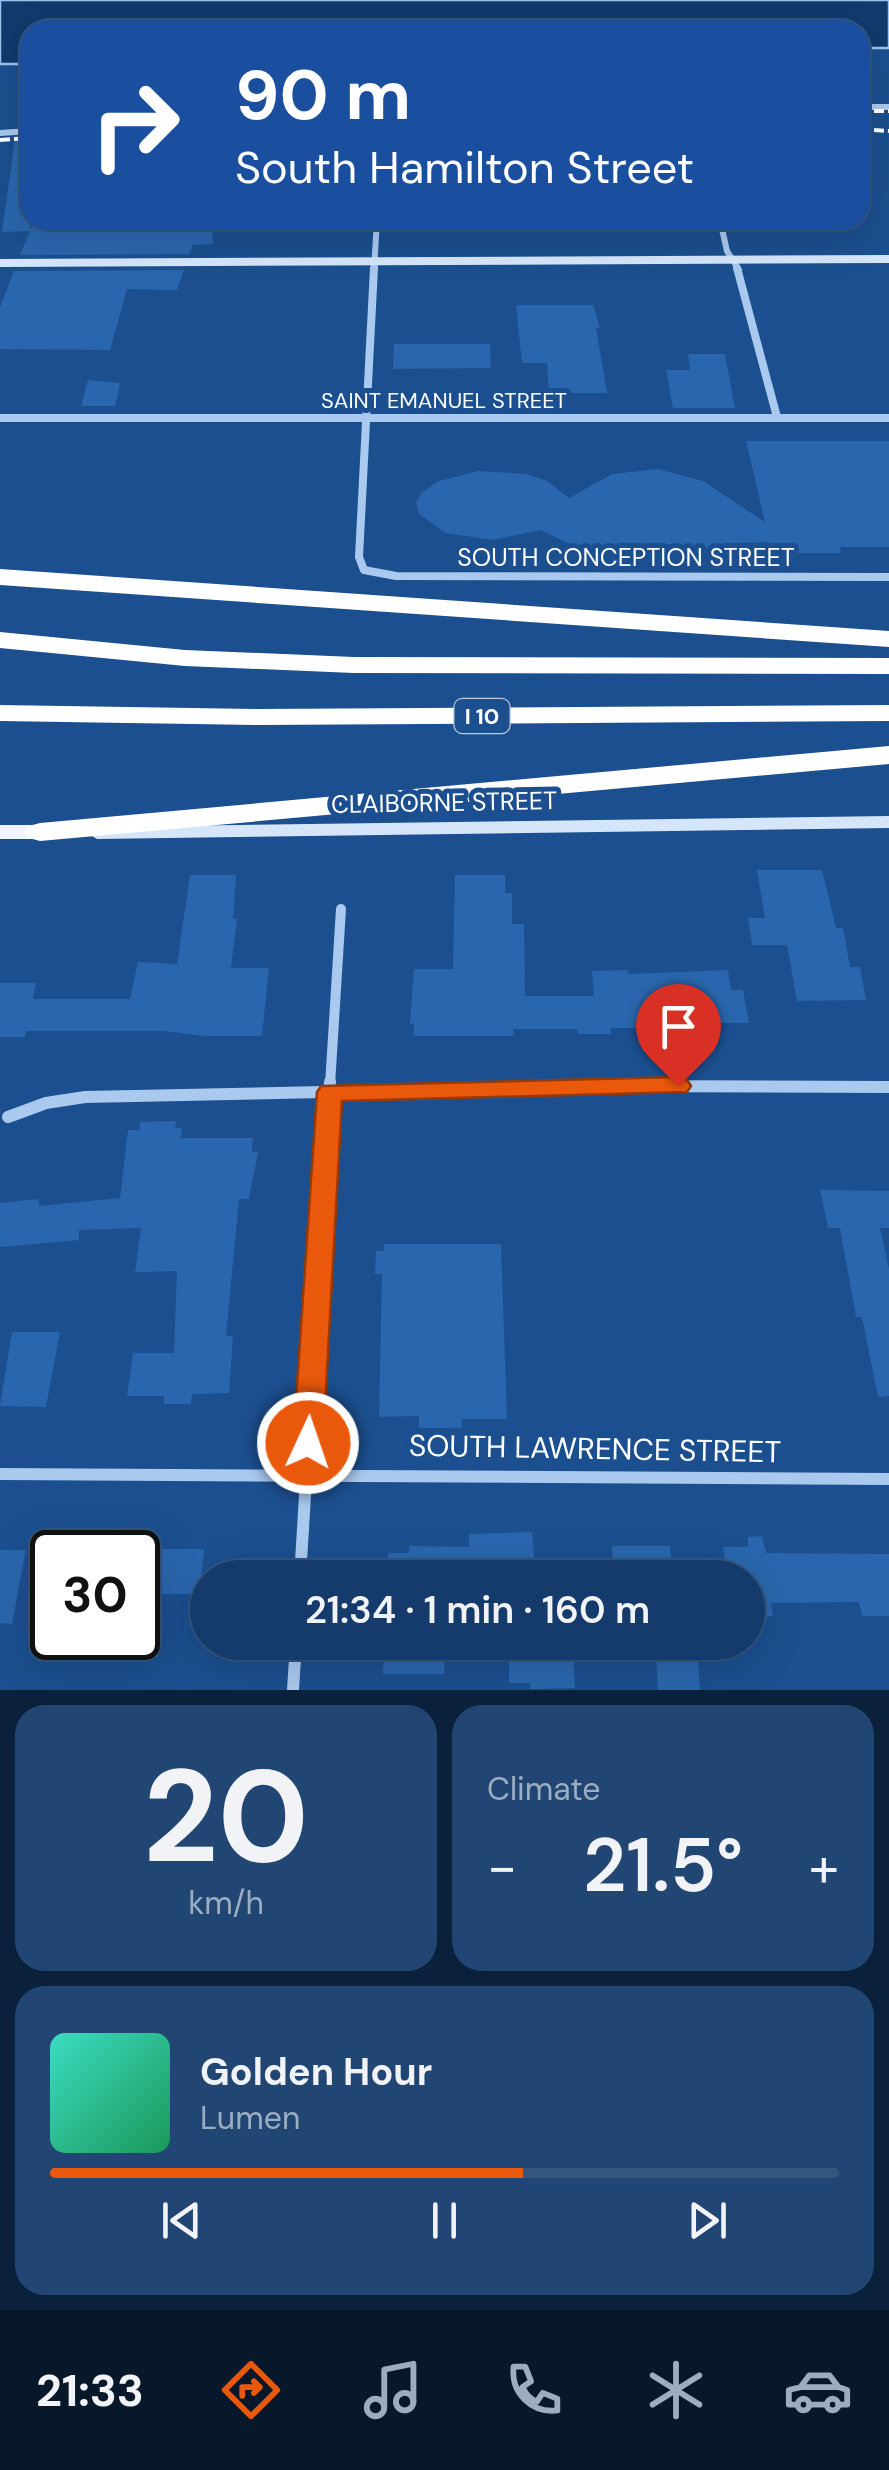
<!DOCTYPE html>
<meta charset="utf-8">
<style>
:root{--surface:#143b6b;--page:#214673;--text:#f1f3f6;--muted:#9dadc1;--line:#33557e;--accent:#ea580c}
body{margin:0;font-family:"DM Sans",sans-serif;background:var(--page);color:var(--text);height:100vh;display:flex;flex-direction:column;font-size:38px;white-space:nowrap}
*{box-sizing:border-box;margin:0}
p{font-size:32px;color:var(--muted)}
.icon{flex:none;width:55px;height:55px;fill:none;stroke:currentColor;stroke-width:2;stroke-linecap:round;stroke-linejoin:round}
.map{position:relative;height:1690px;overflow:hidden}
.details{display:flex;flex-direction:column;gap:15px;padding:15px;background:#0b203b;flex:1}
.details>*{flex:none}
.banner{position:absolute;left:20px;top:20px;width:850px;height:210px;border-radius:30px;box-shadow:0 10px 40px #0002,0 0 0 2px var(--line);background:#1a4fa0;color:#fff;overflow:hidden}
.speed{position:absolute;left:30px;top:1530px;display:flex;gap:20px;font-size:50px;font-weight:700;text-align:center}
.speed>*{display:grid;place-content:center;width:130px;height:130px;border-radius:50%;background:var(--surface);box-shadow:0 10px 40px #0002,0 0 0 2px var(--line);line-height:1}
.speed .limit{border:5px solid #111;border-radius:15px;background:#fff;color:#111}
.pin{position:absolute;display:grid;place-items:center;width:85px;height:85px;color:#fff;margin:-102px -42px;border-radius:50% 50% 50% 0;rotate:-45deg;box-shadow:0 0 10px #0007}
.pin .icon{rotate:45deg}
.me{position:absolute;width:110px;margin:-55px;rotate:3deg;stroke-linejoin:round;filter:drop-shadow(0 0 8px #0008)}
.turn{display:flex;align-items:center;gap:35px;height:210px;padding:0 50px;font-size:45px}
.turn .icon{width:130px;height:130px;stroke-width:2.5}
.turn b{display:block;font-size:70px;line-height:85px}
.big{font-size:75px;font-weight:600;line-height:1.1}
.details .widget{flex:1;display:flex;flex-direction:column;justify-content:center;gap:15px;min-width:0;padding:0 35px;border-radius:30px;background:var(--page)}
.details .dial{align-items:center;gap:0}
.dial b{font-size:130px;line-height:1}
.song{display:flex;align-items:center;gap:30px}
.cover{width:120px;height:120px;border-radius:15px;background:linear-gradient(135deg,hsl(170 70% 55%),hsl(150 70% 35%))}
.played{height:10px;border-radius:5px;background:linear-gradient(90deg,var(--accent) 60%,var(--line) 60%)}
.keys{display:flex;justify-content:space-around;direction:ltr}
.heat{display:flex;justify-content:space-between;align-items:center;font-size:55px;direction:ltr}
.details .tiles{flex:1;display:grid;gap:15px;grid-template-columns:1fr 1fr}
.widget:last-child{grid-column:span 2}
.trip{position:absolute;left:190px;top:1560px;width:575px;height:100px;border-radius:50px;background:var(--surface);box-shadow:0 10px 40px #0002,0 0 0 2px var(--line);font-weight:600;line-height:100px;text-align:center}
.dock{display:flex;height:160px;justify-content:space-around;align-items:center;background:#08182b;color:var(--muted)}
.dock .icon{width:70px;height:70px}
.dock .selected{color:var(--accent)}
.dock b{font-size:45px;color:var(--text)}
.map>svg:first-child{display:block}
</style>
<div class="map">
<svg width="889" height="1690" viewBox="0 0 889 1690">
<rect width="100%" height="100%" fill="#1b4f8f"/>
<polygon fill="#123a6d" stroke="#9cc4f0" stroke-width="2.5" points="0,0 889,0 889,48 860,48 860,30 30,30 30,64 0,64"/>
<g fill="#2a66ad">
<polygon points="15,139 30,139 30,230 34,220 212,220 213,244 193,245 189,254 20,255 30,231 2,232"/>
<polygon points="184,270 177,290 127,289 110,350 0,349 0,308 14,271"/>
<polygon points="516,305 593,305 600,328 596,328 607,393 549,393 547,363 522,363"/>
<polygon points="394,344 490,344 491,368 393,369"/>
<polygon points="688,354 725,354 735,408 673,408 666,370 690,370"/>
<polygon points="88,380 120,383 115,406 81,406"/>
<polygon points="746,441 889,441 889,547 840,547 841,553 779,553 778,547 770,547 769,542 735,543 725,548 716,544 703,550 584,551 540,530 492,540 446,533 419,514 416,502 422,492 439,481 478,471 527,474 547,481 569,498 612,474 658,469 703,481 765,522"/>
<polygon points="757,870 822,870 836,928 843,928 850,967 860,967 866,1000 797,1001 787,945 752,945 748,918 765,918"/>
<polygon points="190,875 236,875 233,919 237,919 231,968 269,968 262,1036 202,1036 165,1031 26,1031 25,1037 0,1037 0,983 36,983 33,999 130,999 138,962 177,964"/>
<polygon points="455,875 505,875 505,893 512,893 512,924 524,924 525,996 594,996 592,971 628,970 629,974 728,970 731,990 743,990 749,1023 703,1023 704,1028 611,1028 611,1034 578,1034 577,1029 513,1029 514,1036 414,1036 414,1023 410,1024 414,969 453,969"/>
<polygon points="176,1121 175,1128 182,1128 181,1138 253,1138 252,1152 258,1152 249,1199 239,1199 226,1336 233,1336 229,1393 192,1394 191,1404 164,1404 164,1396 127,1396 133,1353 174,1353 177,1271 135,1272 141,1228 79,1230 79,1240 0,1247 0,1203 39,1199 39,1206 120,1198 128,1130 139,1130 140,1122"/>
<polygon points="820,1190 889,1191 889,1228 880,1228 889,1269 889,1396 878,1397 862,1317 856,1317 840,1228 828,1228"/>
<polygon points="384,1244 501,1244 507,1419 462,1419 462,1428 419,1428 419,1416 379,1417 382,1274 375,1274 376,1251 384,1251"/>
<polygon points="12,1332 60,1332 46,1407 0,1406"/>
<polygon points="532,1532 536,1578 387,1578 388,1553 409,1553 409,1546 469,1547 469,1534"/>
<polygon points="762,1536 766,1553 889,1554 889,1616 862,1616 859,1602 771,1603 773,1616 748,1617 748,1578 727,1578 723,1547 748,1547 748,1537"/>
<polygon points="612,1546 670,1546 673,1578 614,1578"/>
<polygon points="138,1549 204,1549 200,1594 138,1594"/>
<polygon points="0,1550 26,1550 12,1624 0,1623"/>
<polygon points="384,1642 445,1642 444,1674 383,1674"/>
<polygon points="509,1649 573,1649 575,1688 530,1689 530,1683 509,1683"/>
<polygon points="656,1656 698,1657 700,1690 658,1690"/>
</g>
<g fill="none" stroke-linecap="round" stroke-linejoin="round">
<g stroke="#a9c9ee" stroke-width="6">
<polyline points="860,107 889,107"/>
<polyline points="0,133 30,131"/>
<polyline points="720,220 727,251 739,270"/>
<polyline points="374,270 377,220"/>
</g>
<g stroke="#a9c9ee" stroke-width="8">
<polyline points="374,268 359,557 364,570 396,576 889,577"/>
<polyline points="737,268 777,417"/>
<polyline points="0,418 889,418"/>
</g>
<polyline stroke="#a9c9ee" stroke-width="10" points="330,1085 341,909"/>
<g stroke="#a9c9ee" stroke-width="12">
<polyline points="8,1117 46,1103 85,1097 608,1086 889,1087"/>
<polyline points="0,1474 889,1479"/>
<polyline points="300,1578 330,1082"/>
<polyline points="293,1690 296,1642"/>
</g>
<g fill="#d6e6fa" fill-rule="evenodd">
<polygon points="889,255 889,263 0,267 0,259"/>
<polygon points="889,816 889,828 97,839 87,833 97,827"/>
</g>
<polygon fill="#f0f6ff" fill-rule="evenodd" points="0,825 40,825 52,832 40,839 0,839"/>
<g fill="#fff" fill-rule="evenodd">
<polygon points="0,569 889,631 889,647 0,585"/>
<polygon points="0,632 185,650 354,657 889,658 889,674 354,673 185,666 0,648"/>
<polygon points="0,705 258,709 889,705 889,721 258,725 0,721"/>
<polygon points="889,746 889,764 40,841 29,838 25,832 29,826 40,823"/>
</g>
<g stroke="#fff" stroke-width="4" stroke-dasharray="10 4" stroke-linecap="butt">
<polyline points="860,111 889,111"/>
<polyline points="860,129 889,131"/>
<polyline points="0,140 30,138"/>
</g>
</g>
<polygon fill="#ea580c" stroke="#983908" stroke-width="2.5" points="678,1077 687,1080 691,1086 687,1092 342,1101 323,1443 319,1451 308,1455 297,1451 293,1443 317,1092 321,1086"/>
<g text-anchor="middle" stroke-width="10" stroke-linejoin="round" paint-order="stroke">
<g font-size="22" fill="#fff" stroke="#1b4f8f">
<text x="444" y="408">SAINT EMANUEL STREET</text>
</g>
<rect fill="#1b4f8f" stroke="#bbcadd" stroke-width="2.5" x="454.5" y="699" width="55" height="34" rx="8"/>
<g font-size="22" font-weight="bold" fill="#fff">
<text x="482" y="724">I 10</text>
</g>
<g font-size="25" fill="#fff" stroke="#1b4f8f">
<text x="626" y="566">SOUTH CONCEPTION STREET</text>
<text transform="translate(444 802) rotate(-1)" y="9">CLAIBORNE STREET</text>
</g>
<g font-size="30" fill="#fff" stroke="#1b4f8f">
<text transform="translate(595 1449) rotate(1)" y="10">SOUTH LAWRENCE STREET</text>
</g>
</g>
</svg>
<div class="speed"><div class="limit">30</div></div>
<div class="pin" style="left:678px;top:1086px;background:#d93025"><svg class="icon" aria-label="arrive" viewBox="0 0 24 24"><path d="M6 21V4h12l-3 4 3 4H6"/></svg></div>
<svg class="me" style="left:308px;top:1443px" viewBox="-20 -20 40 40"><circle r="17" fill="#ea580c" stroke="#fff" stroke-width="3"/><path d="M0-11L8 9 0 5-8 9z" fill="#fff"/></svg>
<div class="trip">21:34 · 1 min · 160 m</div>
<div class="banner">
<div class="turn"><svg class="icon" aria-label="right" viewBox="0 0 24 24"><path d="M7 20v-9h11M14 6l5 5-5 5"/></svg><div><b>90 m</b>South Hamilton Street</div></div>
</div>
</div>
<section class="details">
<div class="tiles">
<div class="widget dial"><b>20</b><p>km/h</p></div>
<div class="widget"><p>Climate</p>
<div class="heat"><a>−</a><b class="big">21.5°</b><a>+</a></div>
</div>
<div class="widget">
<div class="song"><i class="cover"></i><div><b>Golden Hour</b><p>Lumen</p></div></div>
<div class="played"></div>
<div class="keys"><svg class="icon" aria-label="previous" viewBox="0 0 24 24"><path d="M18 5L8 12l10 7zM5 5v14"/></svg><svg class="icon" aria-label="pause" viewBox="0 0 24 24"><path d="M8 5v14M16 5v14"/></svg><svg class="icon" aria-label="next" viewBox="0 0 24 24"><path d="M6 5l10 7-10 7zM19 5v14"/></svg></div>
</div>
</div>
</section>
<nav class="dock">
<b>21:33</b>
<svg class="icon selected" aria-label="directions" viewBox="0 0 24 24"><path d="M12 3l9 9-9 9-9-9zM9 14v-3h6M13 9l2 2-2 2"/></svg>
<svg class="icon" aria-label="music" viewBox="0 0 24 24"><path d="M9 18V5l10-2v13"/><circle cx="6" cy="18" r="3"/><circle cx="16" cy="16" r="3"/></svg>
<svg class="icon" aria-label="phone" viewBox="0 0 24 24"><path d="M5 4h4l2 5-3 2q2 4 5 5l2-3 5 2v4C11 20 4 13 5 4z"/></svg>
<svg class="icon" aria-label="climate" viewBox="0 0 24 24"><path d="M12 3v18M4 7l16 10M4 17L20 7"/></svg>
<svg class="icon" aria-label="car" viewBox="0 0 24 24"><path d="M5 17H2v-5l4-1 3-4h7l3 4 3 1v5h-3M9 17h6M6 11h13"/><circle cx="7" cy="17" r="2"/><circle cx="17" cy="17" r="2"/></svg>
</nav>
